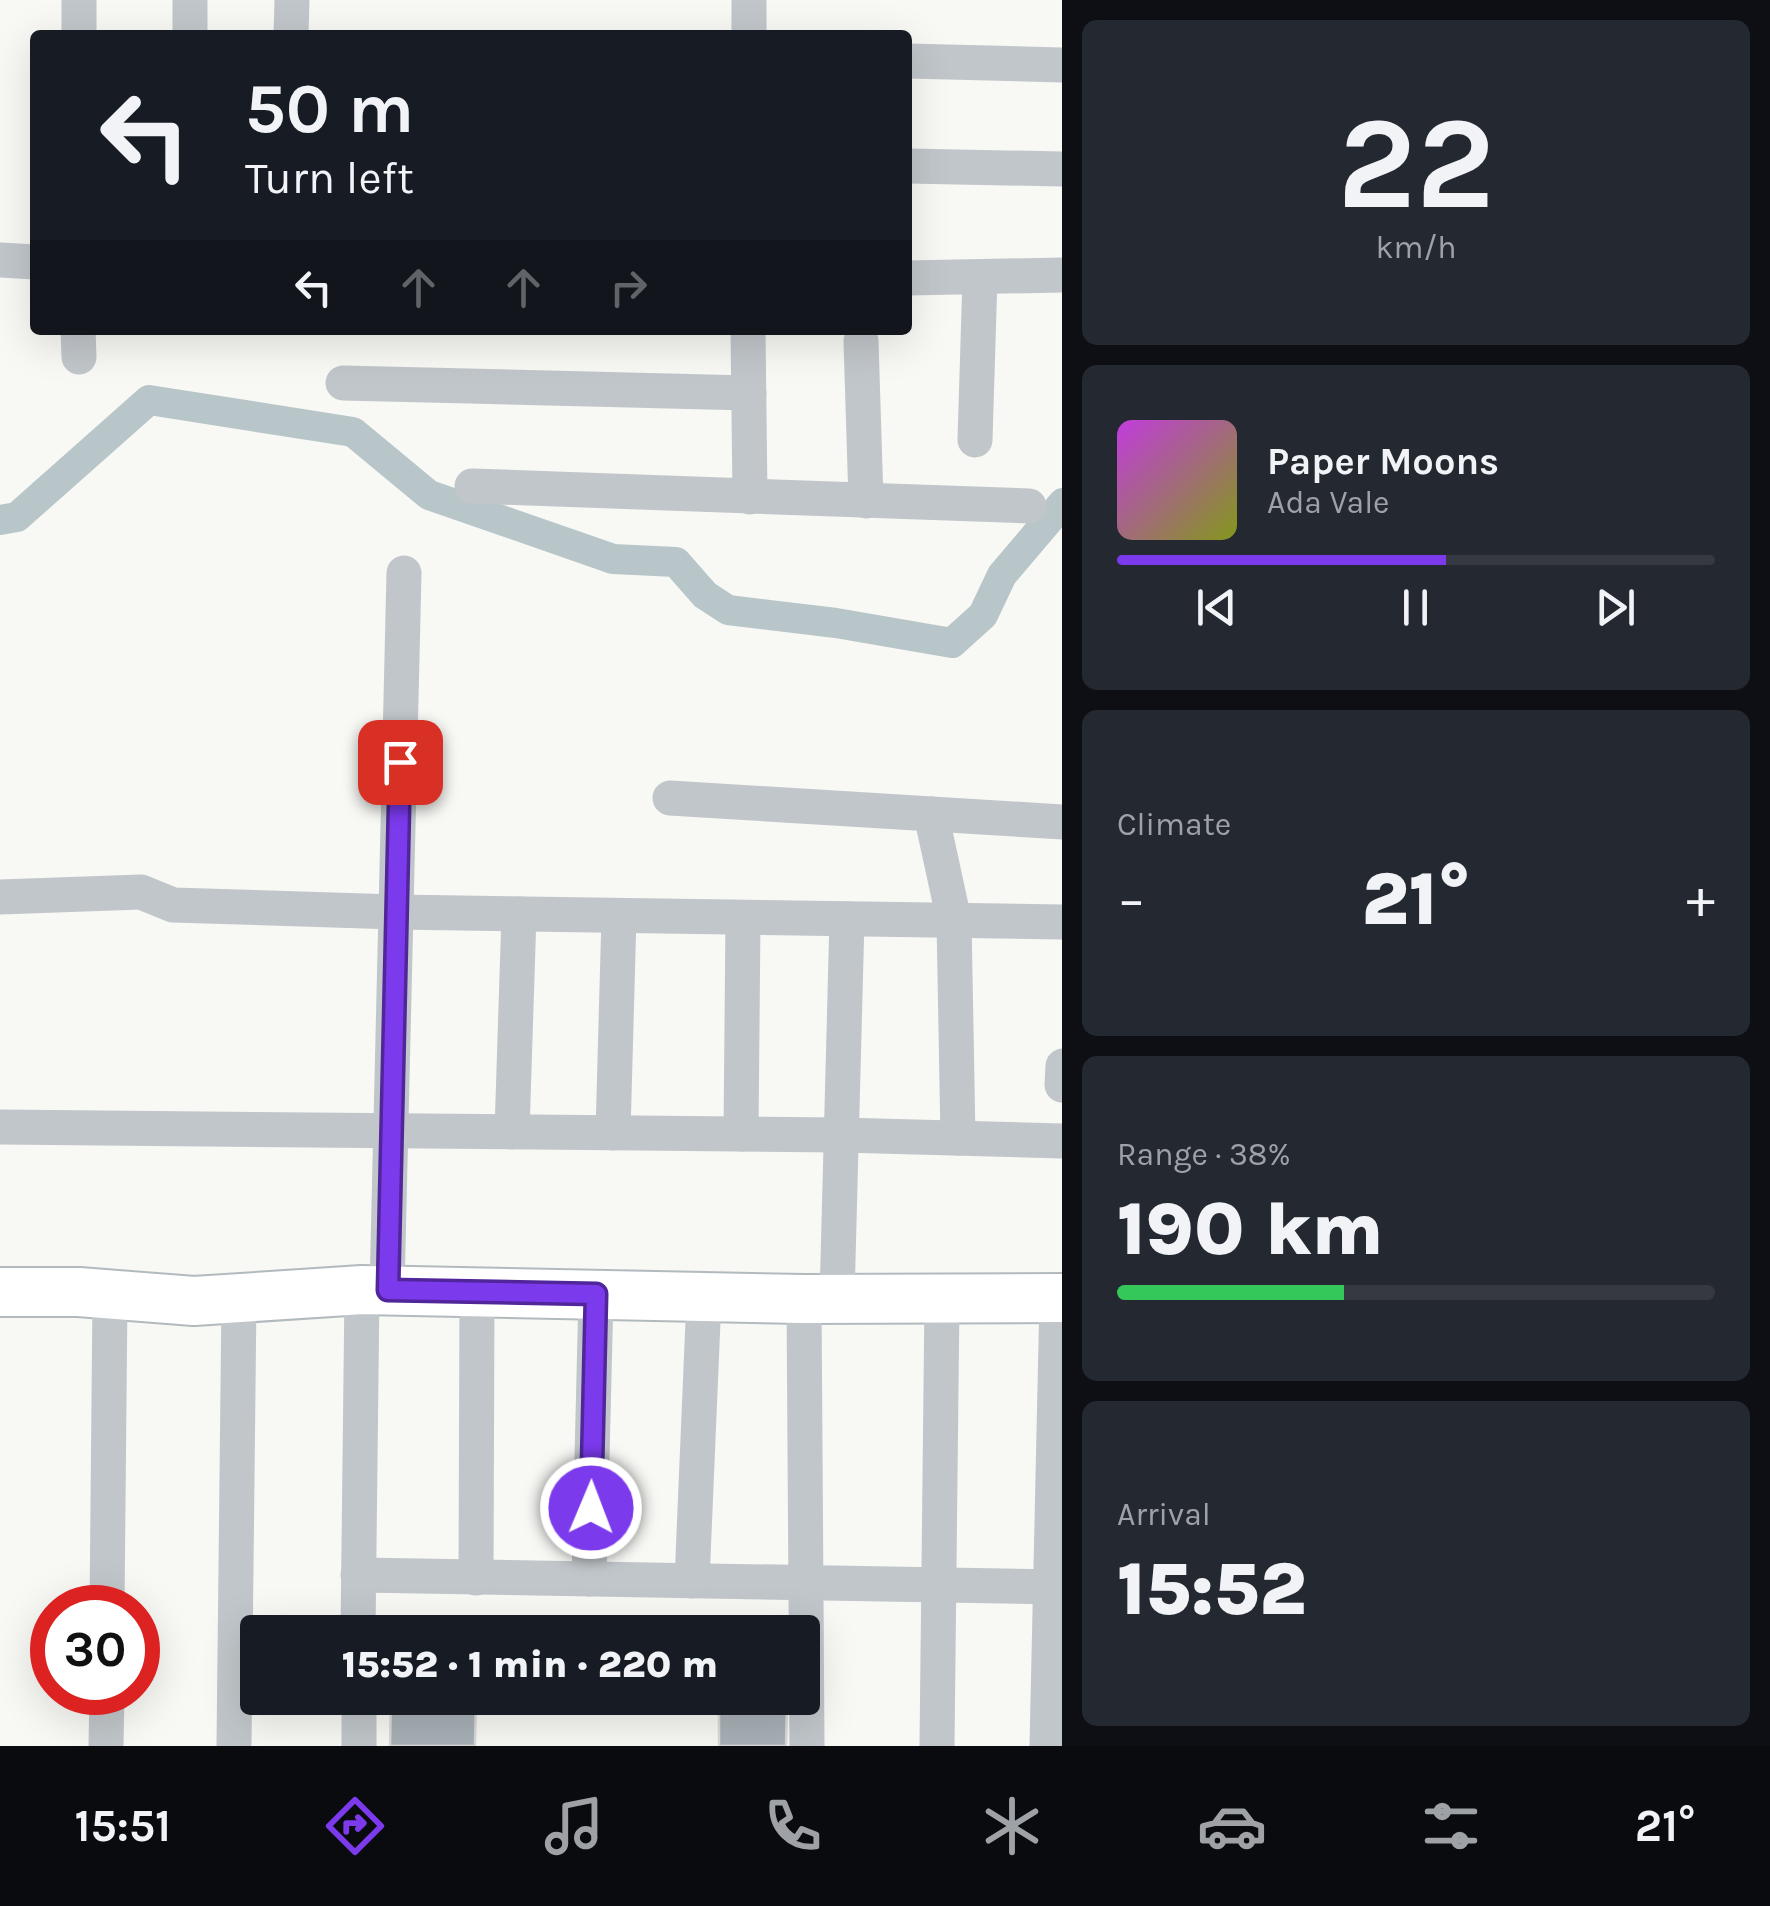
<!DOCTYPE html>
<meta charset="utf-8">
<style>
body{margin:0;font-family:Karla,sans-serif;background:#242831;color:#f1f3f6;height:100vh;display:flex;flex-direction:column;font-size:38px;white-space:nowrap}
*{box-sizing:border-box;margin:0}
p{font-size:32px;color:#9ea1a6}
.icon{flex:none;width:55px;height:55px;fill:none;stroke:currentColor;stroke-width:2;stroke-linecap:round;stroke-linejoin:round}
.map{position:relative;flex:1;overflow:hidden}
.drawer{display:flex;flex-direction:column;gap:20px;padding:20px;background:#0d0f14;width:708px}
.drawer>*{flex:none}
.hud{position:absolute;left:30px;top:30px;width:882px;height:305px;border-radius:10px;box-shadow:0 10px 40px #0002;background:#171b24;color:#f1f3f6;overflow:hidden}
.speed{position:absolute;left:30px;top:1585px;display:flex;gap:20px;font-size:50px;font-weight:700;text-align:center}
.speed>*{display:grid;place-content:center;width:130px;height:130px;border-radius:50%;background:#171b24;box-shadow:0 10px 40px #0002;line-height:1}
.speed .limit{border:15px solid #d22;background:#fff;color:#111}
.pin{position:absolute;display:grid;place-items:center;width:85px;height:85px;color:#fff;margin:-42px;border-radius:20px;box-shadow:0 5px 15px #0006}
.me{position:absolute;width:110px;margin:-55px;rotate:1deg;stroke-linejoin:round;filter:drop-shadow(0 0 8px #0008)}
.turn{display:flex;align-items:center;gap:35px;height:210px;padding:0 50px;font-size:45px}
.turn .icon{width:130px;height:130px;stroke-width:2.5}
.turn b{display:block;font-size:70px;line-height:85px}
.lanes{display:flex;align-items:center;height:95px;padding:0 50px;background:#0003;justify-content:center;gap:50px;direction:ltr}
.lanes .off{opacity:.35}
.big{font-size:75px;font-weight:800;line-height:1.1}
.drawer .card{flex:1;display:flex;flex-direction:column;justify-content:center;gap:15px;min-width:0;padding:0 35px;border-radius:15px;background:#242831}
.drawer .dial{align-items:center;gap:0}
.dial b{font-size:130px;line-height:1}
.song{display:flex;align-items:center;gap:30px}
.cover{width:120px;height:120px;border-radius:15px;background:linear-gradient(135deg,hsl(290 70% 55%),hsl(70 70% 35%))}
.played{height:10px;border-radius:5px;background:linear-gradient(90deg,#7c3aed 55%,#363941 55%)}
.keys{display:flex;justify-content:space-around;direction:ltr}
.heat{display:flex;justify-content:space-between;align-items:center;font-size:55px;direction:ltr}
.charge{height:15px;border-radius:8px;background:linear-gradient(90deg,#34c759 38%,#363941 0)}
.trip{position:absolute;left:240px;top:1615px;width:580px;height:100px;border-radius:10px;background:#171b24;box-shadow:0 10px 40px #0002;font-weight:800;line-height:100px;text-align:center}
.tab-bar{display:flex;height:160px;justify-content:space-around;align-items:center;background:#090b0e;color:#9ea1a6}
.tab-bar .icon{width:70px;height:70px}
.tab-bar .on{color:#7c3aed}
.tab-bar b{font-size:45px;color:#f1f3f6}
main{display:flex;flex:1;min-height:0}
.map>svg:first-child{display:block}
</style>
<main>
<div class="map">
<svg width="1063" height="1746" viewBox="0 0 1063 1746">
<rect width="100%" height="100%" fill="#f8f8f5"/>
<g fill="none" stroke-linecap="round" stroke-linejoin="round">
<!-- canal -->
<polyline stroke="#b8c6c9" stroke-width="30" points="0,520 17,517 149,400 353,432 429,495 613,559 676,562 705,595 728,610 836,623 952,643 983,615 1002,575 1063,503"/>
</g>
<!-- building -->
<g fill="#a8b1b7" stroke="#dadad8" stroke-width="2.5">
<polygon points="392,1625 575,1632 392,1632"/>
<polygon points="391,1698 787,1698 786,1746 719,1746 719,1714 476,1701 475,1746 390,1746"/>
</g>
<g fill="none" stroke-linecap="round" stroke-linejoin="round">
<!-- secondary casing -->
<g stroke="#b3babe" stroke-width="52">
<polyline id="secondary" points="0,1292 79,1292 194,1301 362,1290 804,1299 1063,1298"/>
</g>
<!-- street -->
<g stroke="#c1c6ca" stroke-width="35">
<polyline points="79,35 79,0"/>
<polyline points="190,35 190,0"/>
<polyline points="291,35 292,0"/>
<polyline points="749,35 749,0"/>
<polyline points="908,61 1063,65"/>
<polyline points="908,166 1063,169"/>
<polyline points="0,260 35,262"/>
<polyline points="908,278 1063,275"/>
<polyline points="78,330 79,357"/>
<polyline points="748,330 750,497"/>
<polyline points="861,341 866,501"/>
<polyline points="343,383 749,393"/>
<polyline points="975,440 980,277"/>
<polyline points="472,486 1029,506"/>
<polyline points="670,798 1063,822"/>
<polyline points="931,814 954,920 958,1138"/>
<polyline points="0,897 141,892 173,905 396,912 1063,922"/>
<polyline points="1062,1085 1063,1066"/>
<polyline points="0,1127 841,1135 1063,1141"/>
<polyline points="512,1132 519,914"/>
<polyline points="613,1133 619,916"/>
<polyline points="741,1134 743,918"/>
<polyline points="387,1290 404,573"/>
<polyline points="804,1299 807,1746"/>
<polyline points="837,1299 847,919"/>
<polyline points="358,1575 1063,1587"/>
<polyline points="476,1578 477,1292"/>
<polyline points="589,1579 596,1295"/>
<polyline points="692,1581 704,1297"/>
<polyline points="107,1608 110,1295"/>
<polyline points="358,1632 362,1290"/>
<polyline points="359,1698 359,1746"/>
<polyline points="106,1746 107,1692"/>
<polyline points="234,1746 239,1298"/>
<polyline points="937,1746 942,1299"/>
<polyline points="1047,1746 1057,1298"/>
</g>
<!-- secondary -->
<use href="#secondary" stroke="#fff" stroke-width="48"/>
</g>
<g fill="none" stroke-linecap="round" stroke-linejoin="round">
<!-- route casing -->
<g stroke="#51269a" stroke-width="25">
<polyline id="route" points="400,762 388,1290 596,1294 591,1508"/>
</g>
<!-- route -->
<use href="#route" stroke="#7c3aed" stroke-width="18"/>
</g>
</svg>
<div class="speed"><div class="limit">30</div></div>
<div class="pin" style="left:400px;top:762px;background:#d93025"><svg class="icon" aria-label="arrive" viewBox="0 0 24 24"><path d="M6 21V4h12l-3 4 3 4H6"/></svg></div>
<svg class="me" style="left:591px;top:1508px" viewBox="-20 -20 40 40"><circle r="17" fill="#7c3aed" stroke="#fff" stroke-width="3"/><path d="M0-11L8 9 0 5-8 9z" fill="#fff"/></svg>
<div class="trip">15:52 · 1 min · 220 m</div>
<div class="hud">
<div class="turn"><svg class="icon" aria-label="left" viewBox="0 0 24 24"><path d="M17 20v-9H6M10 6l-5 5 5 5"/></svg><div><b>50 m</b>Turn left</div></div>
<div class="lanes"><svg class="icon" aria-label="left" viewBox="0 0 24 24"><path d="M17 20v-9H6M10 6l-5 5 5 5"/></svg><svg class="icon off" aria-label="ahead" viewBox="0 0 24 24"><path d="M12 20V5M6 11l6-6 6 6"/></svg><svg class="icon off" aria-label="ahead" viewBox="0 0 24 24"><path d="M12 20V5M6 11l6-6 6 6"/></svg><svg class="icon off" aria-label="right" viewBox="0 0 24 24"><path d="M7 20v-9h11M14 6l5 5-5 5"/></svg></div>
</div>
</div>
<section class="drawer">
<div class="card dial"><b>22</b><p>km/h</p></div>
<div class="card">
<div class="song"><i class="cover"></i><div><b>Paper Moons</b><p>Ada Vale</p></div></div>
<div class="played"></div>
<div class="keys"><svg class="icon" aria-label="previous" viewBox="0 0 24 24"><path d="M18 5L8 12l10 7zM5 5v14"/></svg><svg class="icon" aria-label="pause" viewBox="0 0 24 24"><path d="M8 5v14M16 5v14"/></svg><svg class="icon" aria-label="next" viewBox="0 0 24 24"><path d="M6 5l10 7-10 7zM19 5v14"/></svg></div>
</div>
<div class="card"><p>Climate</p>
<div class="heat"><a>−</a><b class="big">21°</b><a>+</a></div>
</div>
<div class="card"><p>Range · 38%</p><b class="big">190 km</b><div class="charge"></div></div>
<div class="card"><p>Arrival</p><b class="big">15:52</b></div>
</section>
</main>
<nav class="tab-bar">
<b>15:51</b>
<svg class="icon on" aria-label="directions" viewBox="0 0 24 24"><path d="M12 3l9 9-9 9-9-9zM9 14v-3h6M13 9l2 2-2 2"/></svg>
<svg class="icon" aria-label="music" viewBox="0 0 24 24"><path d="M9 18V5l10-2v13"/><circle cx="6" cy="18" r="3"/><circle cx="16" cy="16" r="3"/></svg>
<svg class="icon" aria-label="phone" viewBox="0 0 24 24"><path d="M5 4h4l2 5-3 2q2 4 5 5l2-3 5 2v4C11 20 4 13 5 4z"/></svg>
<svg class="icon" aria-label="climate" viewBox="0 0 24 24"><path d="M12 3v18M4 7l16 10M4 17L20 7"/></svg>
<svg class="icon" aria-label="car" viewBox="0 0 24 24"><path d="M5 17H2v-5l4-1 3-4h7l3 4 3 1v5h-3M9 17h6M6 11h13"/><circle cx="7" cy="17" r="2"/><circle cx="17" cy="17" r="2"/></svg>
<svg class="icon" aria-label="filters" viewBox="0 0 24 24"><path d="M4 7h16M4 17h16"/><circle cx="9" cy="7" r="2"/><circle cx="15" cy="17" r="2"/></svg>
<b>21°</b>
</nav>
